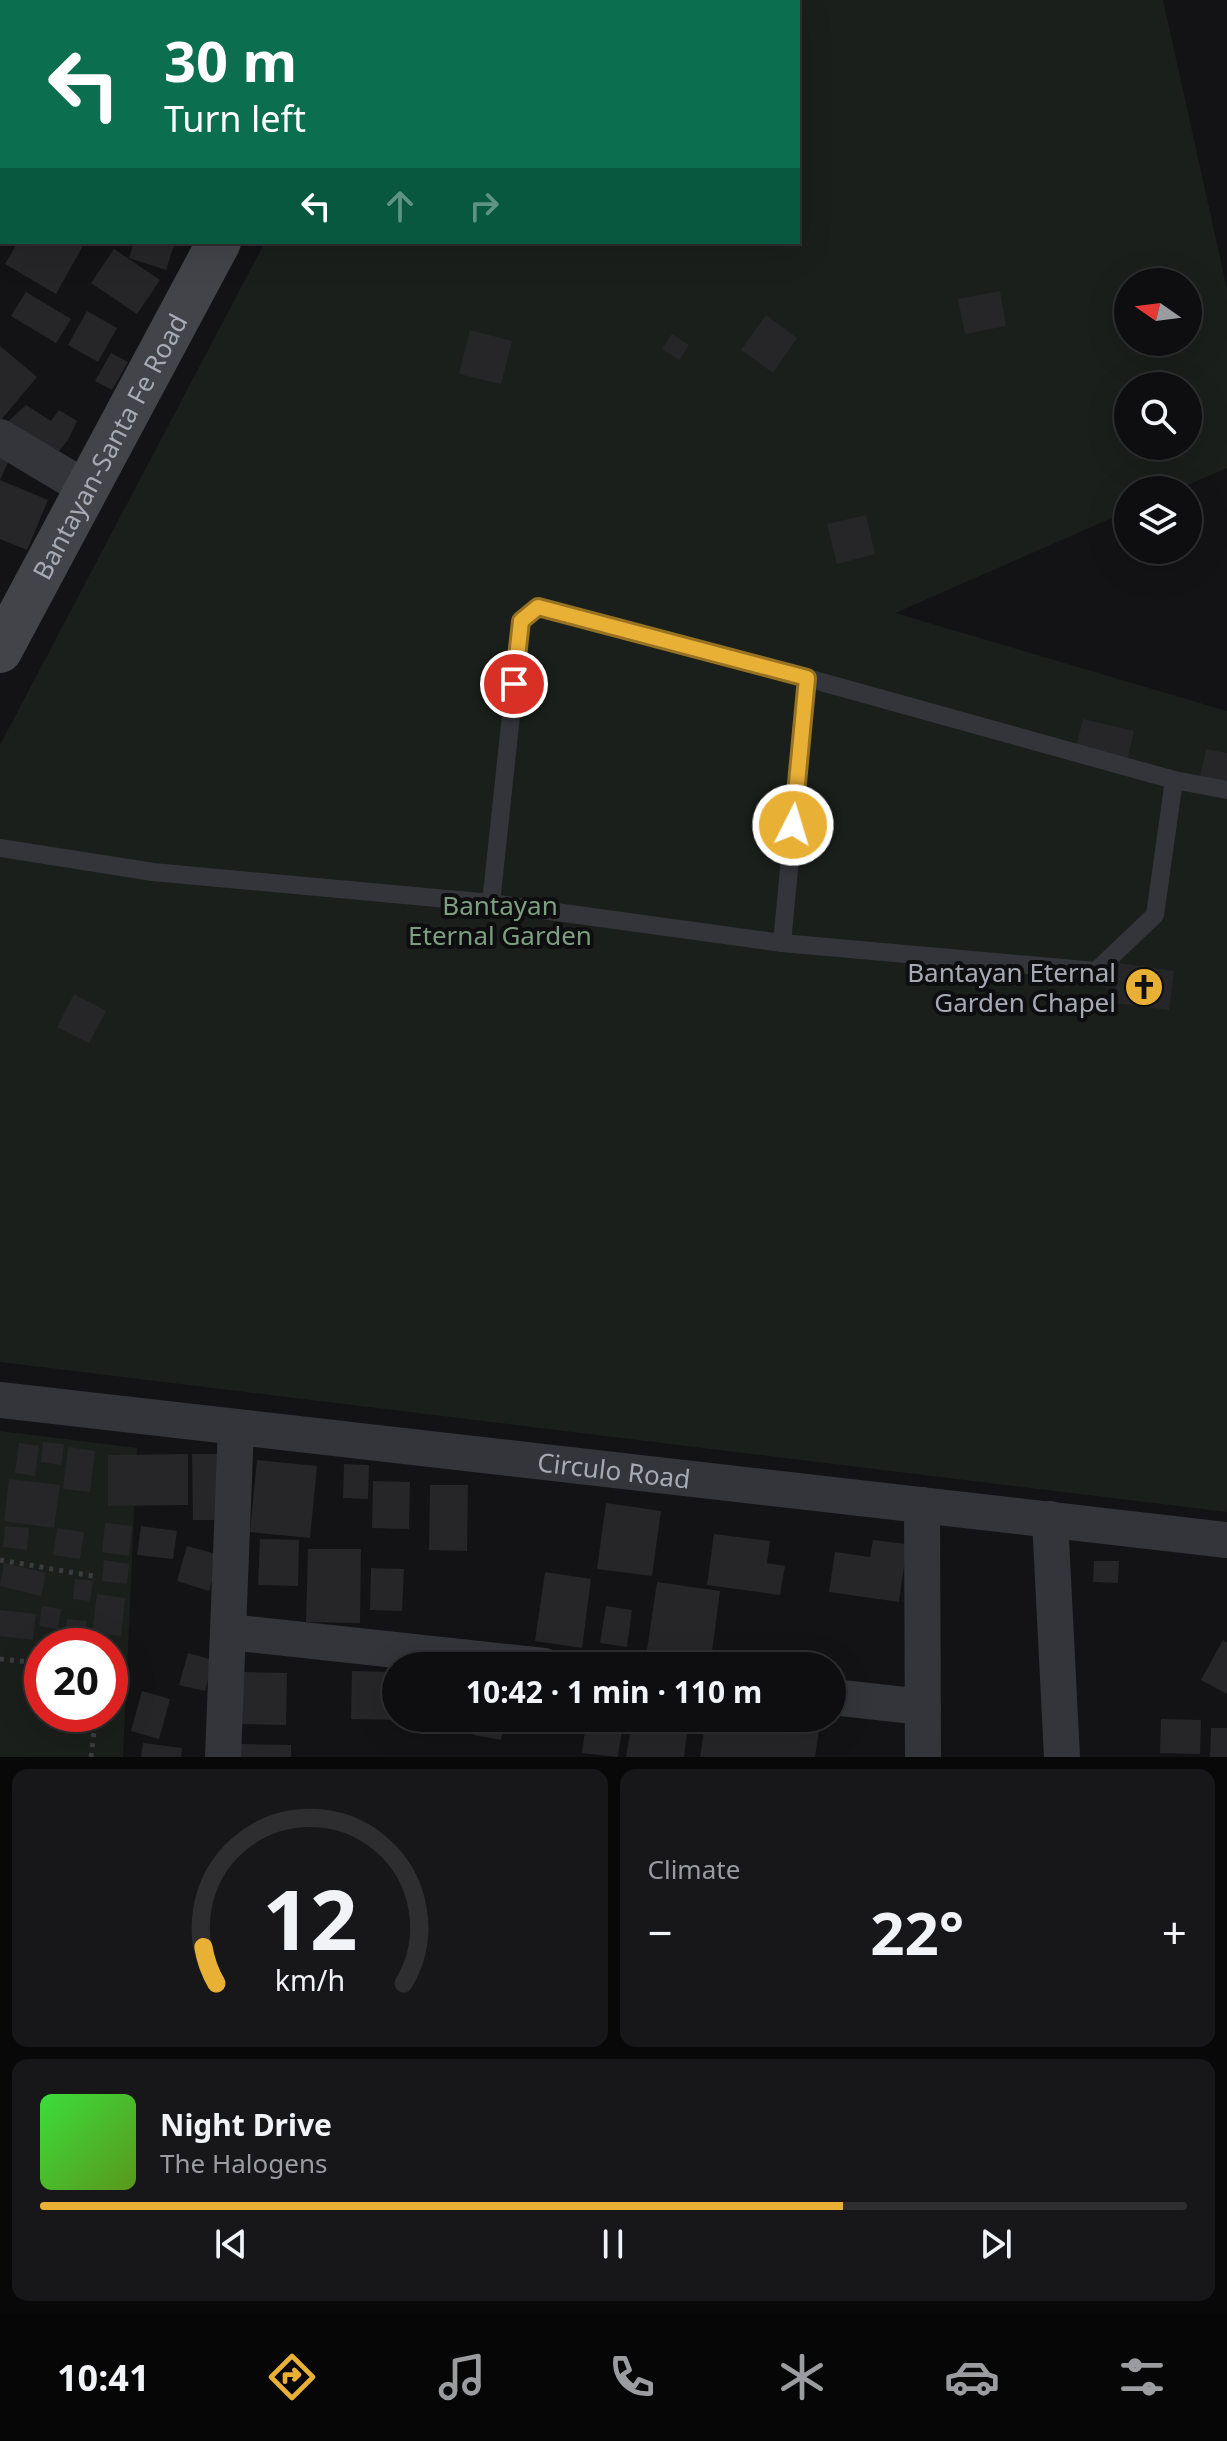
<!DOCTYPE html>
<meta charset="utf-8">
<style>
body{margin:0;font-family:"Noto Sans",sans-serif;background:#171719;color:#f1f3f6;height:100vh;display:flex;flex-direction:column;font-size:30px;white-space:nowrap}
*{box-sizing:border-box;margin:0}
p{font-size:26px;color:#9b9c9f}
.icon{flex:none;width:44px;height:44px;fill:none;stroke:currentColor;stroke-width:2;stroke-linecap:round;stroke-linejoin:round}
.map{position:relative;height:1757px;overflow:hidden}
.side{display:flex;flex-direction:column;gap:12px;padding:12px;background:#080809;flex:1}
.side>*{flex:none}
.guide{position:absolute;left:0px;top:0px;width:800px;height:244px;box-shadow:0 8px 32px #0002,0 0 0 2px #2e2e30;background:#0b6e4f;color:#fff;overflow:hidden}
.needle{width:52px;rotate:284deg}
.fabs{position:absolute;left:1114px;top:268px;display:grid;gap:16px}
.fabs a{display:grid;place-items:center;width:88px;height:88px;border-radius:50%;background:#0e0e10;box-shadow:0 8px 32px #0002,0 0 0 2px #2e2e30;font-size:40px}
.speed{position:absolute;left:24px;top:1628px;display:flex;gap:16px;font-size:40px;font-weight:700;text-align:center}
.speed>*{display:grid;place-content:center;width:104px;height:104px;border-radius:50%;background:#0e0e10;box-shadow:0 8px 32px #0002,0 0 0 2px #2e2e30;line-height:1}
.speed .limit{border:12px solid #d22;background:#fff;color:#111}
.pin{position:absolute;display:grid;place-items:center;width:68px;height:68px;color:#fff;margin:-34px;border:4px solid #fff;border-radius:50%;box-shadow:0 2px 8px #0007}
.me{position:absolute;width:88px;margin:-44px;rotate:5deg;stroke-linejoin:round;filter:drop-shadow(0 0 6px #0008)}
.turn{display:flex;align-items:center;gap:28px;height:168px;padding:0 32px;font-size:36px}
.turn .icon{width:104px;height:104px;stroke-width:2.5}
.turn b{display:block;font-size:56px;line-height:68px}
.lanes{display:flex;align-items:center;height:76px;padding:0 32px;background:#0003;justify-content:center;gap:40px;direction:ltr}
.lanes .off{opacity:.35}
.big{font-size:60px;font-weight:700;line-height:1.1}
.side .widget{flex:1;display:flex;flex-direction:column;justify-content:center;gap:12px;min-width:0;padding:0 28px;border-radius:16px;background:#171719}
.side .dial{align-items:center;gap:0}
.dial svg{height:208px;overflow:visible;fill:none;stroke:#2e2e30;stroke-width:7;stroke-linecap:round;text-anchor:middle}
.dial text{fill:#f1f3f6;stroke:none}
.song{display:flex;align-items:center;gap:24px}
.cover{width:96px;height:96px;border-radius:12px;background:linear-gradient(135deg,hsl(120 70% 55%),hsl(90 70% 35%))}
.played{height:8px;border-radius:4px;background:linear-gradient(90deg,#e9b036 70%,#2e2e30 70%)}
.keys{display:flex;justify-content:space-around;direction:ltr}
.heat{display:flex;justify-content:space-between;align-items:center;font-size:44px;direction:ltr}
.side .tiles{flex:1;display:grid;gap:12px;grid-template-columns:1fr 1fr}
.widget:last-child{grid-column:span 2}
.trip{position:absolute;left:382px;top:1652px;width:464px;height:80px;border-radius:40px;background:#0e0e10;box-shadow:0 8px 32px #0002,0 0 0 2px #2e2e30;font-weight:700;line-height:80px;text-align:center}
.dock{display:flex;height:128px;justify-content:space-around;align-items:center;background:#060606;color:#9b9c9f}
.dock .icon{width:56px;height:56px}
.dock .selected{color:#e9b036}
.dock b{font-size:36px;color:#f1f3f6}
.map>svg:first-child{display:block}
</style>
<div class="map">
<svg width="1227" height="1757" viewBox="0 0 1227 1757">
<rect width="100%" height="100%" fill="#131315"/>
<!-- green -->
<g fill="#1a1f1b" fill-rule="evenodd">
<path d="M 392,0 L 1163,0 L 1227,289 L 1227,468 L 1176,490 L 1128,490 L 1128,511 L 895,613 L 1227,711 L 1227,1512 L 0,1362 L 0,745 L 265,242 L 798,242 L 798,2 ZM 1128,282 L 1188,282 L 1188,342 L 1128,342 ZM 1128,386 L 1188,386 L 1188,446 L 1128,446 Z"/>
<path d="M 0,1431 L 137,1448 L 123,1757 L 0,1757 ZM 42,1646 L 110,1646 L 110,1714 L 42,1714 Z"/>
</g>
<!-- building -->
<g fill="#262629">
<polygon points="18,242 85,242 56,294 5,264"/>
<polygon points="134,242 175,242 166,270 129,258"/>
<polygon points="114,249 160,280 137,314 91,283"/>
<polygon points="1000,291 1006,326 965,334 958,299"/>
<polygon points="26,292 71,319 56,343 11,316"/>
<polygon points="87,311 117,328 98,362 68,345"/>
<polygon points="766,315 797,338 773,373 741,350"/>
<polygon points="470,330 512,341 501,384 459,374"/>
<polygon points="672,334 689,345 679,360 662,349"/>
<polygon points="0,346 37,377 0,421"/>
<polygon points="111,353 128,362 112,390 95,381"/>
<polygon points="26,405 51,421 59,410 77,421 68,440 53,458 0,429"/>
<polygon points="0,449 12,454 0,480 48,500 27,550 0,539"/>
<polygon points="866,515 875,554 837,564 827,524"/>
<polygon points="1083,719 1134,731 1127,760 1076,747"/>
<polygon points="1206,749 1227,753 1227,782 1200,777"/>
<polygon points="1119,963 1174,971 1169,1010 1113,1003"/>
<polygon points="74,994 106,1011 89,1043 57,1027"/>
<polygon points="43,1442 64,1444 61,1465 41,1462"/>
<polygon points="19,1443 39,1446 35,1476 15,1473"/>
<polygon points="68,1447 95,1451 90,1492 63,1489"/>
<polygon points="188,1454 188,1505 108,1506 108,1455"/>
<polygon points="192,1454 224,1454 225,1520 193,1520"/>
<polygon points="257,1460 317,1466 310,1538 250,1532"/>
<polygon points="344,1464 369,1465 368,1499 343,1498"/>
<polygon points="9,1479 60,1485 54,1528 4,1521"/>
<polygon points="373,1481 410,1482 409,1529 372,1528"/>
<polygon points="430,1485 468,1485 467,1551 429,1550"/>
<polygon points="606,1503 661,1511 652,1576 597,1569"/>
<polygon points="105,1523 132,1526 129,1556 102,1552"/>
<polygon points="5,1526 29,1528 27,1550 3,1547"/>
<polygon points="141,1526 177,1531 173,1559 137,1555"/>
<polygon points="57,1528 84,1532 80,1559 53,1555"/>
<polygon points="714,1534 770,1541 767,1563 785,1566 780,1595 707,1585"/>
<polygon points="260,1539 299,1540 298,1586 258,1585"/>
<polygon points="873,1540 907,1544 899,1602 829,1592 835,1552 870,1557"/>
<polygon points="187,1546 220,1555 209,1591 177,1581"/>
<polygon points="308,1549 361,1549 360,1623 306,1622"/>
<polygon points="104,1560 129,1564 127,1584 102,1581"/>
<polygon points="1094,1561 1119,1561 1118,1583 1093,1582"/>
<polygon points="4,1563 46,1573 41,1596 0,1586"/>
<polygon points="371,1568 404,1569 402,1611 370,1610"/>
<polygon points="545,1572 591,1579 582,1648 535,1641"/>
<polygon points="75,1579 93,1581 90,1601 73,1599"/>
<polygon points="657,1582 720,1591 711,1659 647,1650"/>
<polygon points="97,1594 125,1598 121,1636 92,1633"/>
<polygon points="42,1606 61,1609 58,1629 39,1626"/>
<polygon points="606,1606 632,1610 627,1647 600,1643"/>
<polygon points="0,1610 36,1614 33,1640 0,1636"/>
<polygon points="67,1619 87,1621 84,1645 64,1642"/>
<polygon points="1223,1640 1227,1643 1227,1694 1201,1680"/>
<polygon points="188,1653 213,1660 205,1691 179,1685"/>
<polygon points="352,1671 396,1672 396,1720 351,1719"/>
<polygon points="243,1672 287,1673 286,1725 242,1724"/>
<polygon points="142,1691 170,1699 159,1739 131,1731"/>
<polygon points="477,1718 505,1718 501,1740 474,1735"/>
<polygon points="648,1718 689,1718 684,1757 626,1757 631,1726 647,1729"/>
<polygon points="706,1718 776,1718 820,1724 815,1757 700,1757"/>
<polygon points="1161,1719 1201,1720 1200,1754 1160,1753"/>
<polygon points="586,1723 622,1729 618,1757 582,1753"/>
<polygon points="1211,1728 1227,1728 1227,1757 1210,1757"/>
<polygon points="143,1743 182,1748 181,1757 141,1757"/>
<polygon points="239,1744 291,1745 291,1757 239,1757"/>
</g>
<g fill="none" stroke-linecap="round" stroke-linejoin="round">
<!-- path -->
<g stroke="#3a3c40" stroke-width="5" stroke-dasharray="4 6" stroke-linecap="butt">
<polyline points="0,1560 93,1576"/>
<polyline points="0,1659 42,1663"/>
<polyline points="91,1757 96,1714"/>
</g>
<!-- lane -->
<g stroke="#34353a" stroke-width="18">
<polyline points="807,678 1174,780 1227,790"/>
<polyline points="0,848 153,872 491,903 782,943 1096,971 1155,915 1174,780"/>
<polyline points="491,903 521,621 538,607 807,678 782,943"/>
</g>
<!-- street -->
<g stroke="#34353a" stroke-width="36">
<polyline points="0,63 2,63"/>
<polyline points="0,437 87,489"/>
<path id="s1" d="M 0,1400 L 1227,1540"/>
<polyline points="922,1505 923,1757"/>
<polyline points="1050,1519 1062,1757"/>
<polyline points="230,1632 544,1666"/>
<polyline points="832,1697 923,1707"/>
<polyline points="223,1757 236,1427"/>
</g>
<!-- secondary -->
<g stroke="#424449" stroke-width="44">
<polyline points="348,2 349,0"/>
<path id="s2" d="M 0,651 L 219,242"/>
</g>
</g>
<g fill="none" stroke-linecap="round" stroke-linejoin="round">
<!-- route casing -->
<g stroke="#977223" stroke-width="20">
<polyline id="route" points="514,684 521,621 538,607 807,678 793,825"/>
</g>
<!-- route -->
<use href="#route" stroke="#e9b036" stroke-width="14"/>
</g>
<!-- icons -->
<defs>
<g id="church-disc" transform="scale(2)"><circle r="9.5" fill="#e9b036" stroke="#0e0e10"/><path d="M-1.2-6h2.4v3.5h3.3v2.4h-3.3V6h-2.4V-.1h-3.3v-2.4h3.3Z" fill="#111"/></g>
</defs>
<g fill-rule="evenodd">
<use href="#church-disc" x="1144" y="987"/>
</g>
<g text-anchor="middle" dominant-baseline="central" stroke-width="8" stroke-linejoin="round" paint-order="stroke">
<!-- street labels -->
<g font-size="26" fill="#a5aab5" stroke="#0e0e10">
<text stroke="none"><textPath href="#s2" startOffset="232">Bantayan-Santa Fe Road</textPath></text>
<text stroke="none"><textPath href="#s1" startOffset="618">Circulo Road</textPath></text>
</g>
<!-- park labels -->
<g font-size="26" fill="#7d9f80" stroke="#0e0e10">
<text x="500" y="905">Bantayan<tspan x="500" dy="30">Eternal Garden</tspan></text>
</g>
<!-- poi labels -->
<g font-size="26" fill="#a5aab5" stroke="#0e0e10" text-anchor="end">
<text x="1116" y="972">Bantayan Eternal<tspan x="1116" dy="30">Garden Chapel</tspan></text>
</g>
</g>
</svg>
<div class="fabs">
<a><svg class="needle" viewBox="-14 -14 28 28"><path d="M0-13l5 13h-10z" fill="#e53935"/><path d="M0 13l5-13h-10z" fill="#9b9c9f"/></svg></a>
<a><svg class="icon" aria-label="search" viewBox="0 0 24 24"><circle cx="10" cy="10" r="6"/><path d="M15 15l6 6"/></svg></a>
<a><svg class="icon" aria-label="layers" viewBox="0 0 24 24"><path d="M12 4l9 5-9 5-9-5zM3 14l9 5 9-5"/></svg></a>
</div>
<div class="speed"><div class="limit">20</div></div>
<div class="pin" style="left:514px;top:684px;background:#d93025"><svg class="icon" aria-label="arrive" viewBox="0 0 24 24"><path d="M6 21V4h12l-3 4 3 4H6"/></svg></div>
<svg class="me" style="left:793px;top:825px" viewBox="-20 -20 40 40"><circle r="17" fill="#e9b036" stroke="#fff" stroke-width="3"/><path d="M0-11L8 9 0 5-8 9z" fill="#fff"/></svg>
<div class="trip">10:42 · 1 min · 110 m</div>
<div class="guide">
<div class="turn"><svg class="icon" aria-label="left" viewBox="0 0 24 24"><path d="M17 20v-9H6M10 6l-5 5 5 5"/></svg><div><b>30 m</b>Turn left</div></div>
<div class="lanes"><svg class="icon" aria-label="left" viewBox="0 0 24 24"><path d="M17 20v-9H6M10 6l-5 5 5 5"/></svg><svg class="icon off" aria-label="ahead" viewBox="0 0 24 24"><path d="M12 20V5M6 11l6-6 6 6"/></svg><svg class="icon off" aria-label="right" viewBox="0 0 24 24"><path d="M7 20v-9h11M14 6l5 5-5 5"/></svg></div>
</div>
</div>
<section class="side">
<div class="tiles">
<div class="widget dial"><svg viewBox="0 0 100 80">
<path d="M14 69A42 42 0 1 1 86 69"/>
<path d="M14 69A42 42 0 0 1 9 55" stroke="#e9b036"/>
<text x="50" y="56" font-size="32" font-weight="700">12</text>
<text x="50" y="72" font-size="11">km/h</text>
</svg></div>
<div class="widget"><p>Climate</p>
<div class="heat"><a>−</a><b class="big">22°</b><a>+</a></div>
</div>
<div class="widget">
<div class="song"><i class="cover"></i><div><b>Night Drive</b><p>The Halogens</p></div></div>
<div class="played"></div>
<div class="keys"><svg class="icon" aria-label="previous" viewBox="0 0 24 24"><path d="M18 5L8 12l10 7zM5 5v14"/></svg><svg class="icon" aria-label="pause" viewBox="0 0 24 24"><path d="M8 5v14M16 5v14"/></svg><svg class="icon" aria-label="next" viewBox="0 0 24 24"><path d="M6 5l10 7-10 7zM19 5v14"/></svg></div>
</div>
</div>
</section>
<nav class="dock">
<b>10:41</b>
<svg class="icon selected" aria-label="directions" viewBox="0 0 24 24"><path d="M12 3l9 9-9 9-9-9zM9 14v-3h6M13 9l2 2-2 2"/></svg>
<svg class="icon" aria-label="music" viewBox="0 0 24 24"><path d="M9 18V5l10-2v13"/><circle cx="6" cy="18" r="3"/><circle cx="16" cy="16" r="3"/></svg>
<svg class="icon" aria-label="phone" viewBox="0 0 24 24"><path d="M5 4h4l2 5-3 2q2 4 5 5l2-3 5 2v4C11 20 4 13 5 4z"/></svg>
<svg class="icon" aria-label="climate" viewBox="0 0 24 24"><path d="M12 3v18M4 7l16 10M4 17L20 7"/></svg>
<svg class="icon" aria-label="car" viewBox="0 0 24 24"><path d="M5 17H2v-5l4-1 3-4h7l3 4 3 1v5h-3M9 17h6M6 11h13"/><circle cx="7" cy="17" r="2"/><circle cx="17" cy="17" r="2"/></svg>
<svg class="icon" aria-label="filters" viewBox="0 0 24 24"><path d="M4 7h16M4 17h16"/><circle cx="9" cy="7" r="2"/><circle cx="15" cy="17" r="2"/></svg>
</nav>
